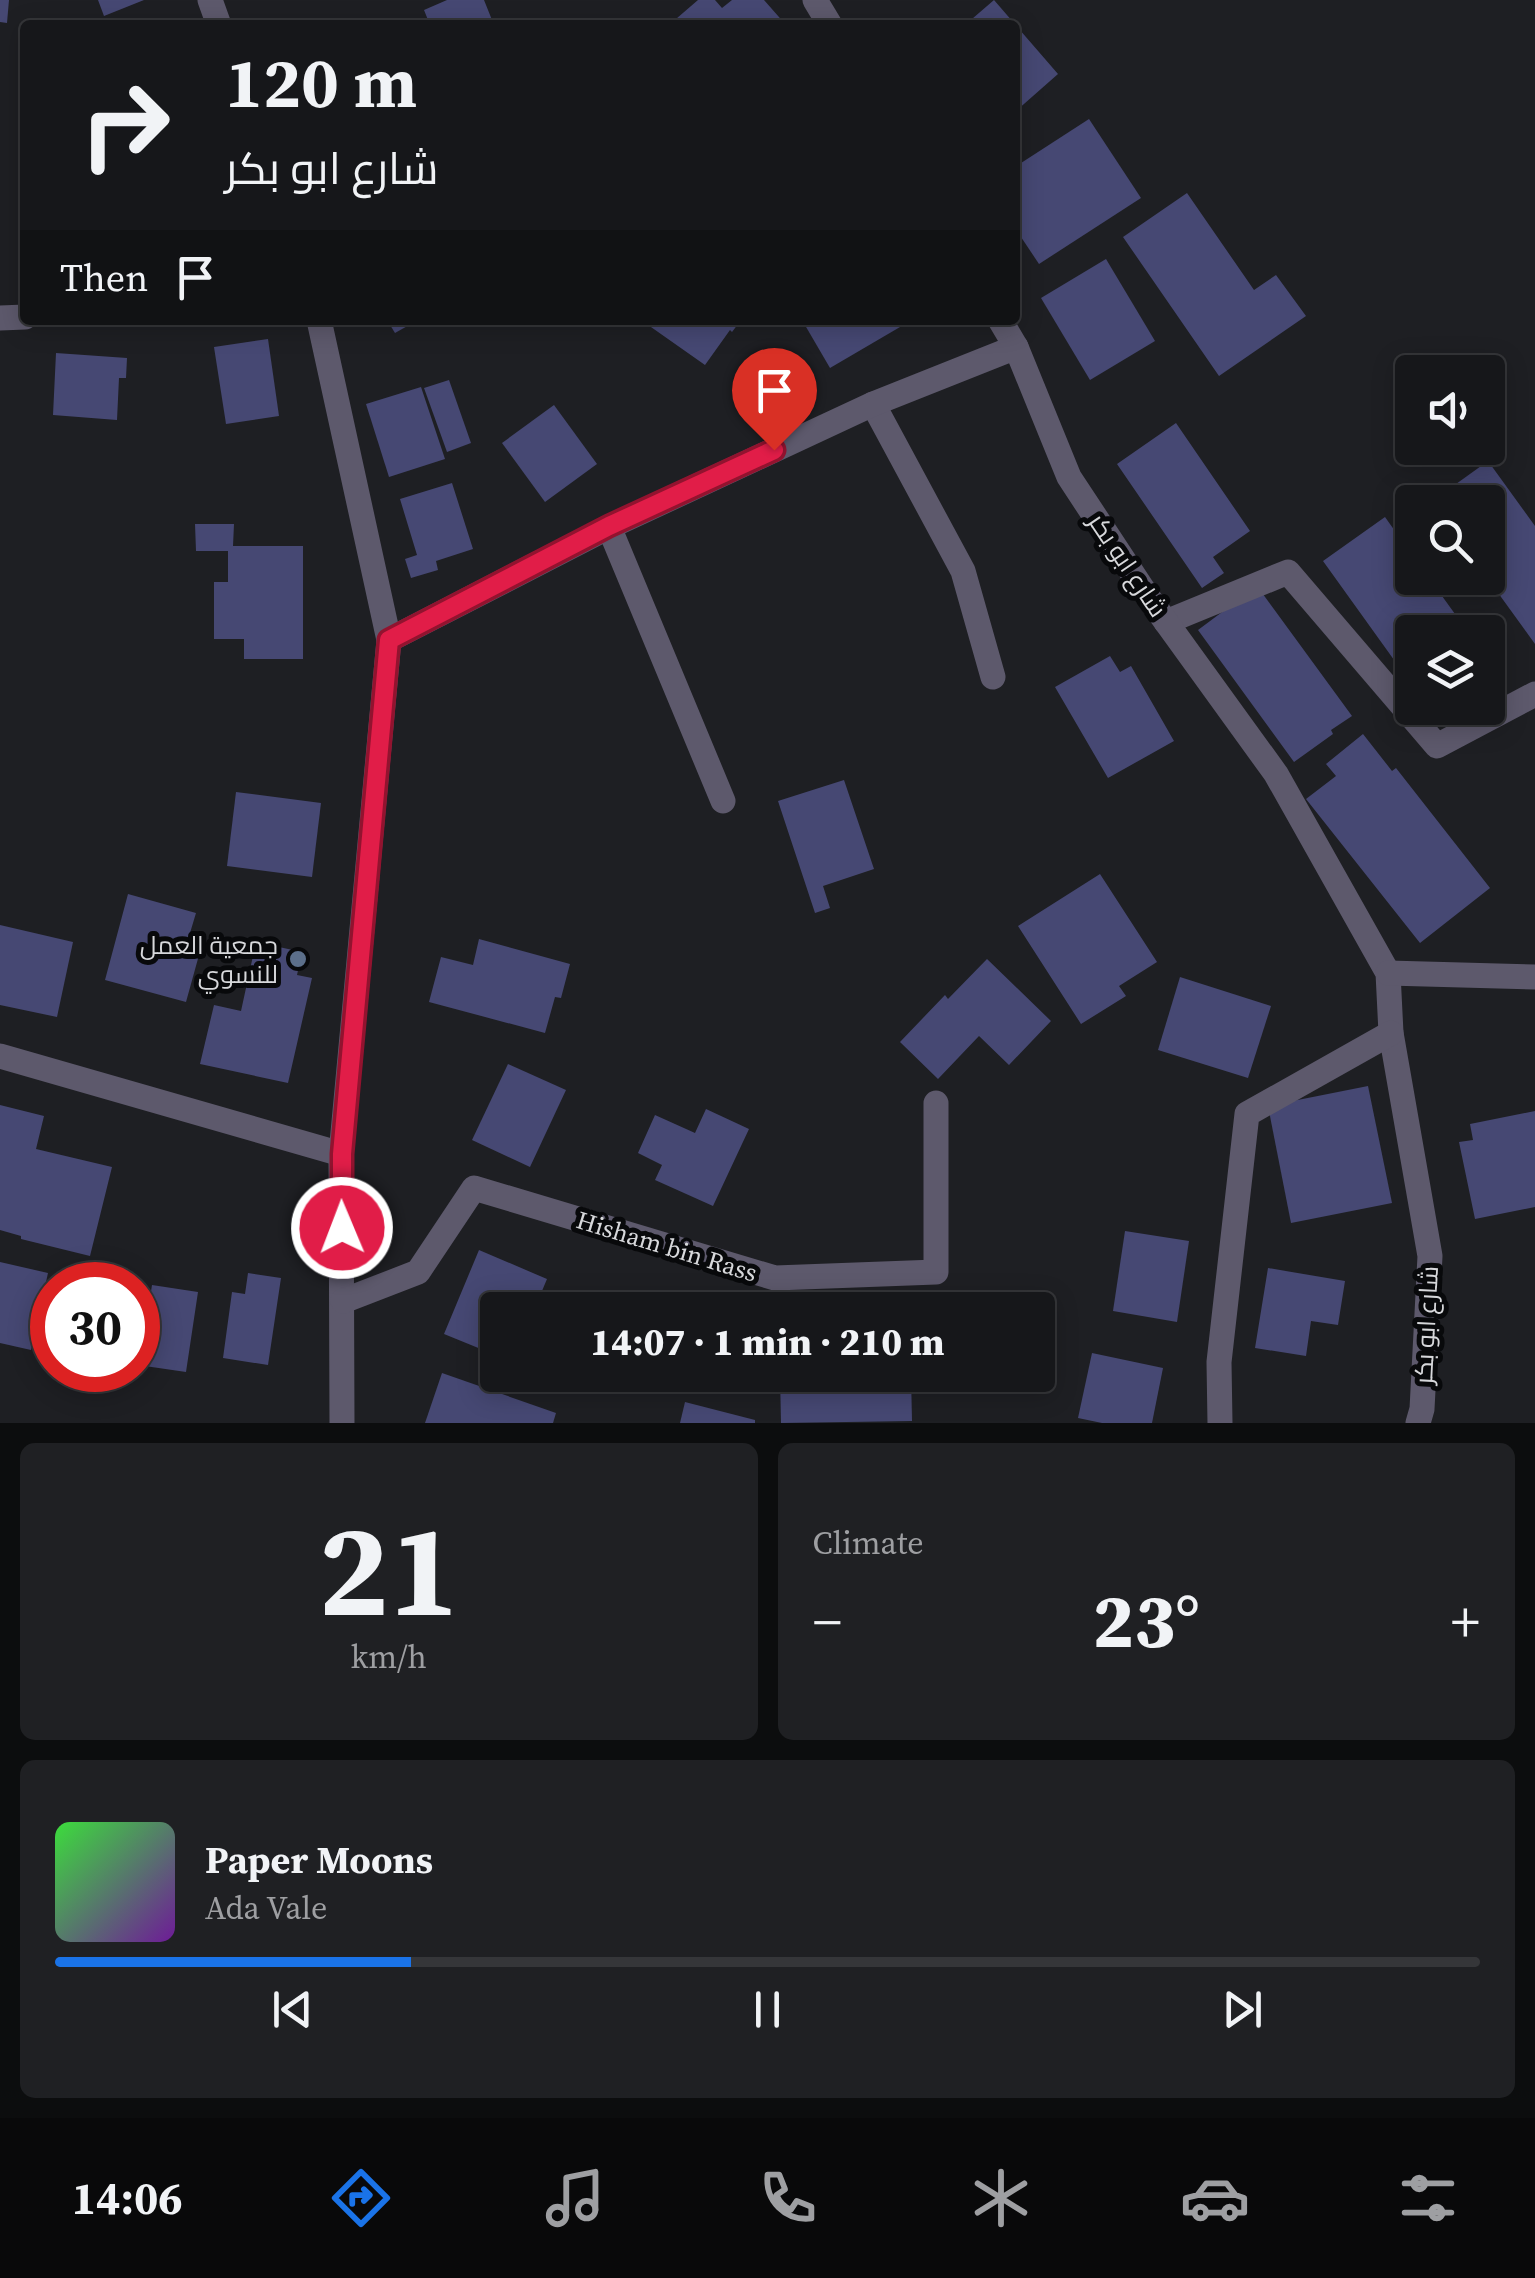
<!DOCTYPE html>
<meta charset="utf-8">
<style>
body{margin:0;font-family:"Source Serif 4",Cairo,serif;background:#1f2023;color:#f1f3f6;height:100vh;display:flex;flex-direction:column;font-size:38px;white-space:nowrap}
*{box-sizing:border-box;margin:0}
p{font-size:32px;color:#9e9fa2}
.icon{flex:none;width:55px;height:55px;fill:none;stroke:currentColor;stroke-width:2;stroke-linecap:round;stroke-linejoin:round}
.map{position:relative;height:1423px;overflow:hidden}
.sheet{display:flex;flex-direction:column;gap:20px;padding:20px;background:#0c0d0e;flex:1}
.sheet>*{flex:none}
.top-card{position:absolute;left:20px;top:20px;width:1000px;height:305px;border-radius:10px;box-shadow:0 5px 25px #0003,0 0 0 2px #353639;background:#16171a;color:#f1f3f6;overflow:hidden}
.fabs{position:absolute;left:1395px;top:355px;display:grid;gap:20px}
.fabs a{display:grid;place-items:center;width:110px;height:110px;border-radius:10px;background:#16171a;box-shadow:0 5px 25px #0003,0 0 0 2px #353639;font-size:50px}
.speed{position:absolute;left:30px;top:1262px;display:flex;gap:20px;font-size:50px;font-weight:700;text-align:center}
.speed>*{display:grid;place-content:center;width:130px;height:130px;border-radius:50%;background:#16171a;box-shadow:0 5px 25px #0003,0 0 0 2px #353639;line-height:1}
.speed .limit{border:15px solid #d22;background:#fff;color:#111}
.pin{position:absolute;display:grid;place-items:center;width:85px;height:85px;color:#fff;margin:-102px -42px;border-radius:50% 50% 50% 0;rotate:-45deg;box-shadow:0 0 10px #0007}
.pin .icon{rotate:45deg}
.me{position:absolute;width:110px;margin:-55px;rotate:359deg;stroke-linejoin:round;filter:drop-shadow(0 0 8px #0008)}
.turn{display:flex;align-items:center;gap:35px;height:210px;padding:0 40px;font-size:45px}
.turn .icon{width:130px;height:130px;stroke-width:2.5}
.turn b{display:block;font-size:70px;line-height:85px}
.then{display:flex;align-items:center;height:95px;padding:0 40px;background:#0003;gap:20px;font-size:38px}
.big{font-size:75px;font-weight:800;line-height:1.1}
.sheet .card{flex:1;display:flex;flex-direction:column;justify-content:center;gap:15px;min-width:0;padding:0 35px;border-radius:15px;background:#1f2023}
.sheet .dial{align-items:center;gap:0}
.dial b{font-size:130px;line-height:1}
.song{display:flex;align-items:center;gap:30px}
.cover{width:120px;height:120px;border-radius:15px;background:linear-gradient(135deg,hsl(120 70% 55%),hsl(280 70% 35%))}
.played{height:10px;border-radius:5px;background:linear-gradient(90deg,#1a73e8 25%,#353639 25%)}
.keys{display:flex;justify-content:space-around;direction:ltr}
.heat{display:flex;justify-content:space-between;align-items:center;font-size:55px;direction:ltr}
.sheet .tiles{flex:1;display:grid;gap:20px;grid-template-columns:1fr 1fr}
.card:last-child{grid-column:span 2}
.trip{position:absolute;left:480px;top:1292px;width:575px;height:100px;border-radius:10px;background:#16171a;box-shadow:0 5px 25px #0003,0 0 0 2px #353639;font-weight:800;line-height:100px;text-align:center}
.tab-bar{display:flex;height:160px;justify-content:space-around;align-items:center;background:#09090a;color:#9e9fa2}
.tab-bar .icon{width:70px;height:70px}
.tab-bar .current{color:#1a73e8}
.tab-bar b{font-size:45px;color:#f1f3f6}
.map>svg:first-child{display:block}
</style>
<div class="map">
<svg width="1535" height="1423" viewBox="0 0 1535 1423">
<rect width="100%" height="100%" fill="#1e1f23"/>
<!-- building -->
<g fill="#464873">
<polygon points="0,0 9,0 7,23 0,22"/>
<polygon points="98,0 144,0 104,16"/>
<polygon points="447,0 484,0 494,25 430,25 424,10"/>
<polygon points="698,0 715,0 722,8 732,0 764,0 786,25 669,25"/>
<polygon points="994,0 1058,74 1015,112 1015,25 965,25"/>
<polygon points="1089,119 1141,198 1039,264 1015,228 1015,167"/>
<polygon points="1187,193 1254,290 1276,275 1306,316 1219,376 1123,237"/>
<polygon points="1106,259 1155,341 1090,380 1041,298"/>
<polygon points="387,320 418,320 395,333"/>
<polygon points="641,320 741,320 732,332 730,330 705,365"/>
<polygon points="802,320 912,320 830,368"/>
<polygon points="268,339 279,416 226,424 214,347"/>
<polygon points="56,353 127,358 126,378 119,378 117,420 53,415"/>
<polygon points="449,380 471,443 447,452 424,388"/>
<polygon points="421,387 445,459 389,477 366,404"/>
<polygon points="554,405 597,464 545,502 502,443"/>
<polygon points="1176,423 1250,531 1213,557 1224,573 1202,588 1117,464"/>
<polygon points="1488,461 1535,526 1535,644 1488,579 1488,502 1431,502"/>
<polygon points="452,483 473,549 436,561 438,570 411,578 405,559 417,555 400,499"/>
<polygon points="1385,517 1412,555 1412,578 1429,578 1468,632 1412,632 1412,685 1323,561"/>
<polygon points="195,524 234,524 233,546 303,546 303,659 244,659 244,639 214,639 214,582 228,582 228,551 196,551"/>
<polygon points="1257,586 1352,716 1331,730 1333,734 1294,762 1198,630"/>
<polygon points="1110,656 1120,672 1131,666 1174,741 1108,778 1055,687"/>
<polygon points="1488,659 1502,679 1488,690"/>
<polygon points="1428,708 1463,708 1440,724"/>
<polygon points="1363,734 1392,771 1396,768 1490,888 1420,943 1306,799 1336,776 1326,764"/>
<polygon points="844,780 874,869 823,886 830,908 815,913 778,801"/>
<polygon points="236,792 321,803 312,877 227,866"/>
<polygon points="1100,874 1157,962 1119,986 1126,996 1081,1024 1018,926"/>
<polygon points="128,894 196,913 190,933 204,937 186,1002 105,980"/>
<polygon points="0,925 73,942 57,1017 0,1005"/>
<polygon points="479,939 570,964 561,998 555,997 545,1033 429,1002 441,957 473,965"/>
<polygon points="256,942 302,952 297,975 312,978 288,1083 200,1064 214,1005 241,1011"/>
<polygon points="987,959 1051,1021 1009,1065 979,1036 938,1079 900,1042 945,995 948,999"/>
<polygon points="1180,977 1271,1006 1248,1078 1158,1050"/>
<polygon points="508,1064 566,1090 530,1167 472,1140"/>
<polygon points="1368,1086 1392,1203 1291,1223 1268,1106"/>
<polygon points="0,1105 44,1116 36,1149 112,1167 90,1256 21,1239 21,1236 0,1230"/>
<polygon points="706,1109 749,1129 713,1206 655,1180 662,1165 638,1153 655,1115 695,1133"/>
<polygon points="1535,1111 1535,1207 1475,1219 1459,1142 1473,1140 1470,1124"/>
<polygon points="1125,1231 1189,1241 1177,1322 1113,1311"/>
<polygon points="479,1250 547,1279 534,1310 498,1310 498,1356 444,1334"/>
<polygon points="0,1262 48,1273 31,1350 0,1343"/>
<polygon points="1268,1268 1345,1281 1338,1325 1311,1321 1306,1356 1255,1348"/>
<polygon points="248,1273 281,1278 268,1365 223,1358 232,1292 245,1294"/>
<polygon points="152,1285 198,1292 186,1372 138,1365 138,1302 149,1304"/>
<polygon points="910,1291 910,1310 779,1310 778,1293"/>
<polygon points="1092,1353 1163,1368 1152,1423 1102,1423 1078,1418"/>
<polygon points="442,1373 556,1413 553,1423 425,1423"/>
<polygon points="780,1375 911,1375 912,1421 781,1423"/>
<polygon points="685,1402 755,1420 755,1423 680,1423"/>
</g>
<g fill="none" stroke-linecap="round" stroke-linejoin="round">
<!-- street -->
<g stroke="#5d596c" stroke-width="25">
<polyline points="210,0 219,25"/>
<polyline points="815,0 830,25"/>
<polyline points="0,318 25,317"/>
<polyline points="319,320 389,640 341,1154 342,1423"/>
<polyline points="1000,320 1016,347"/>
<polyline points="873,404 963,571 993,677"/>
<polyline points="609,527 723,801"/>
<polyline points="1166,622 1288,572 1437,746 1535,694"/>
<polyline points="389,640 609,527 873,404 1016,347 1069,477 1148,597 1276,774 1388,973 1391,1033 1430,1256 1422,1409 1418,1423"/>
<polyline points="1388,973 1535,977"/>
<polyline points="0,1056 341,1154"/>
<polyline points="343,1301 418,1272 474,1188 775,1278 936,1272 936,1103"/>
<polyline points="1220,1423 1219,1362 1247,1114 1391,1033"/>
</g>
</g>
<g fill="none" stroke-linecap="round" stroke-linejoin="round">
<!-- route casing -->
<g stroke="#92132f" stroke-width="25">
<polyline id="route" points="342,1228 342,1154 389,640 609,526 774,450"/>
</g>
<!-- route -->
<use href="#route" stroke="#e11d48" stroke-width="18"/>
</g>
<!-- markers -->
<circle fill="#5c6f8a" stroke="#08090b" stroke-width="4" cx="298" cy="959" r="10"/>
<g text-anchor="middle" dominant-baseline="central" stroke-width="10" stroke-linejoin="round" paint-order="stroke">
<!-- street labels -->
<g font-size="25" fill="#d7d8db" stroke="#08090b">
<text transform="translate(1128 565) rotate(56)">شارع ابو بكر</text>
<text transform="translate(667 1246) rotate(17)">Hisham bin Rass</text>
<text transform="translate(1426 1325) rotate(-87)">شارع ابو بكر</text>
</g>
<!-- poi labels -->
<g font-size="25" fill="#d7d8db" stroke="#08090b" text-anchor="end">
<text x="278" y="945">جمعية العمل<tspan x="278" dy="29">للنسوي</tspan></text>
</g>
</g>
</svg>
<div class="fabs">
<a><svg class="icon" aria-label="sound" viewBox="0 0 24 24"><path d="M4 9h4l5-4v14l-5-4H4zM17 9q2 3 0 6"/></svg></a>
<a><svg class="icon" aria-label="search" viewBox="0 0 24 24"><circle cx="10" cy="10" r="6"/><path d="M15 15l6 6"/></svg></a>
<a><svg class="icon" aria-label="layers" viewBox="0 0 24 24"><path d="M12 4l9 5-9 5-9-5zM3 14l9 5 9-5"/></svg></a>
</div>
<div class="speed"><div class="limit">30</div></div>
<div class="pin" style="left:774px;top:450px;background:#d93025"><svg class="icon" aria-label="arrive" viewBox="0 0 24 24"><path d="M6 21V4h12l-3 4 3 4H6"/></svg></div>
<svg class="me" style="left:342px;top:1228px" viewBox="-20 -20 40 40"><circle r="17" fill="#e11d48" stroke="#fff" stroke-width="3"/><path d="M0-11L8 9 0 5-8 9z" fill="#fff"/></svg>
<div class="trip">14:07 · 1 min · 210 m</div>
<div class="top-card">
<div class="turn"><svg class="icon" aria-label="right" viewBox="0 0 24 24"><path d="M7 20v-9h11M14 6l5 5-5 5"/></svg><div><b>120 m</b>شارع ابو بكر</div></div>
<div class="then">Then<svg class="icon" aria-label="arrive" viewBox="0 0 24 24"><path d="M6 21V4h12l-3 4 3 4H6"/></svg></div>
</div>
</div>
<section class="sheet">
<div class="tiles">
<div class="card dial"><b>21</b><p>km/h</p></div>
<div class="card"><p>Climate</p>
<div class="heat"><a>−</a><b class="big">23°</b><a>+</a></div>
</div>
<div class="card">
<div class="song"><i class="cover"></i><div><b>Paper Moons</b><p>Ada Vale</p></div></div>
<div class="played"></div>
<div class="keys"><svg class="icon" aria-label="previous" viewBox="0 0 24 24"><path d="M18 5L8 12l10 7zM5 5v14"/></svg><svg class="icon" aria-label="pause" viewBox="0 0 24 24"><path d="M8 5v14M16 5v14"/></svg><svg class="icon" aria-label="next" viewBox="0 0 24 24"><path d="M6 5l10 7-10 7zM19 5v14"/></svg></div>
</div>
</div>
</section>
<nav class="tab-bar">
<b>14:06</b>
<svg class="icon current" aria-label="directions" viewBox="0 0 24 24"><path d="M12 3l9 9-9 9-9-9zM9 14v-3h6M13 9l2 2-2 2"/></svg>
<svg class="icon" aria-label="music" viewBox="0 0 24 24"><path d="M9 18V5l10-2v13"/><circle cx="6" cy="18" r="3"/><circle cx="16" cy="16" r="3"/></svg>
<svg class="icon" aria-label="phone" viewBox="0 0 24 24"><path d="M5 4h4l2 5-3 2q2 4 5 5l2-3 5 2v4C11 20 4 13 5 4z"/></svg>
<svg class="icon" aria-label="climate" viewBox="0 0 24 24"><path d="M12 3v18M4 7l16 10M4 17L20 7"/></svg>
<svg class="icon" aria-label="car" viewBox="0 0 24 24"><path d="M5 17H2v-5l4-1 3-4h7l3 4 3 1v5h-3M9 17h6M6 11h13"/><circle cx="7" cy="17" r="2"/><circle cx="17" cy="17" r="2"/></svg>
<svg class="icon" aria-label="filters" viewBox="0 0 24 24"><path d="M4 7h16M4 17h16"/><circle cx="9" cy="7" r="2"/><circle cx="15" cy="17" r="2"/></svg>
</nav>
